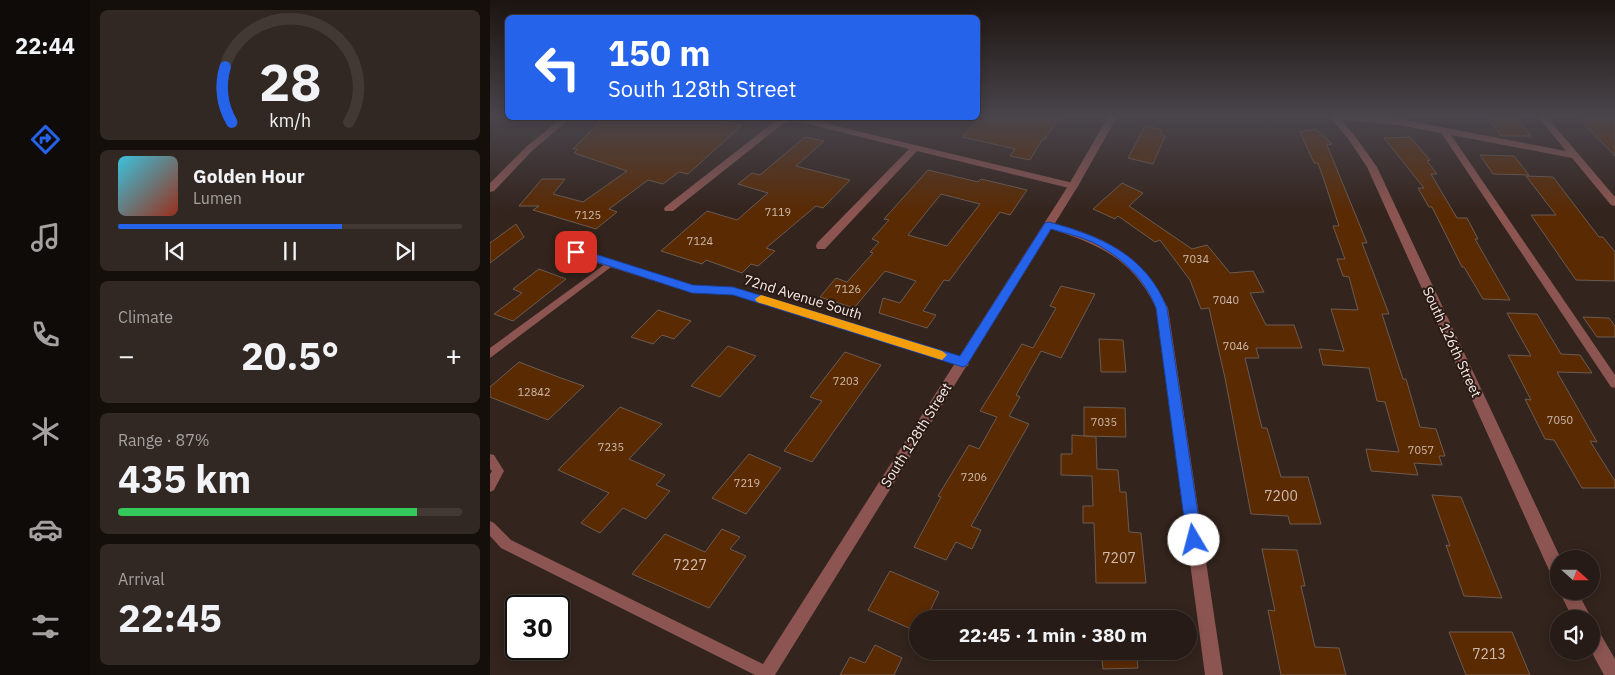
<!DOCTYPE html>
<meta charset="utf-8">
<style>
body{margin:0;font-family:"IBM Plex Sans",sans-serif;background:#322823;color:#f1f3f6;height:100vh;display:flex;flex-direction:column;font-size:19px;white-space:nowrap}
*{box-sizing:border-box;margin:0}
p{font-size:16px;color:#a4a1a1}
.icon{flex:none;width:28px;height:28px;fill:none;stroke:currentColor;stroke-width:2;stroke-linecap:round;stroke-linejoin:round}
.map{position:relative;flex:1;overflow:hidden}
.side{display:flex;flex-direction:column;gap:10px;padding:10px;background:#150f0c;width:400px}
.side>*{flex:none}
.top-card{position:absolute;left:15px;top:15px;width:475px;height:105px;border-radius:8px;box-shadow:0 2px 12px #0003,0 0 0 1px #423935;background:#2563eb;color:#fff;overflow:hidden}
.needle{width:32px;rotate:111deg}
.controls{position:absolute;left:1060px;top:550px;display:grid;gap:10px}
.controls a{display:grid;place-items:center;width:50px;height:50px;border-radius:50%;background:#261b16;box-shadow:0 2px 12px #0003,0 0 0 1px #423935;font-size:25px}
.speed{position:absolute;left:15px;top:595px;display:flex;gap:10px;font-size:25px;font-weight:700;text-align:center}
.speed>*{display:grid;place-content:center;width:65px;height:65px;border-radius:50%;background:#261b16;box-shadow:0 2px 12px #0003,0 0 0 1px #423935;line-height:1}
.speed .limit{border:2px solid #111;border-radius:8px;background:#fff;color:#111}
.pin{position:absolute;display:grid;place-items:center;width:42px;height:42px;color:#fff;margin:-21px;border-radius:10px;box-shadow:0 2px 8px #0006}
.me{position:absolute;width:55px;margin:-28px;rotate:352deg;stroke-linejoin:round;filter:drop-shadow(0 0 4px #0008)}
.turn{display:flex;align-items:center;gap:18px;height:105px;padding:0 20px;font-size:22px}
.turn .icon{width:65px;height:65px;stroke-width:2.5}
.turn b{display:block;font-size:35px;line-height:42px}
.big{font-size:38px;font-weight:800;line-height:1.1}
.side .card{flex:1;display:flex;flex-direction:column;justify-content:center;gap:8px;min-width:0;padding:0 18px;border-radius:8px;background:#322823}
.side .dial{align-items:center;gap:0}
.dial svg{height:130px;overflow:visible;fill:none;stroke:#423935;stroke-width:7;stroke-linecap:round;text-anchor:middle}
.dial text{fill:#f1f3f6;stroke:none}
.song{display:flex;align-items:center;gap:15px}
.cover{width:60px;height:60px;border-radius:8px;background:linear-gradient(135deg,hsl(190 70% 55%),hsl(10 70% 35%))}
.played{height:5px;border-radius:2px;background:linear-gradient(90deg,#2563eb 65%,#423935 65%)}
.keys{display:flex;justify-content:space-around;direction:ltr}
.heat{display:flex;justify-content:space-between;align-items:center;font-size:28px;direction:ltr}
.charge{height:8px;border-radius:4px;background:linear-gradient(90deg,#34c759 87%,#423935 0)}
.trip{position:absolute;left:419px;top:610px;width:288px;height:50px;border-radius:25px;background:#261b16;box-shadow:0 2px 12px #0003,0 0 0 1px #423935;font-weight:800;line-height:50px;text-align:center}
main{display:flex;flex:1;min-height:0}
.menu{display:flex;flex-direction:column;width:90px;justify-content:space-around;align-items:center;background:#0f0b09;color:#a4a1a1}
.menu .icon{width:35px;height:35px}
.menu .active{color:#2563eb}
.menu b{font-size:22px;color:#f1f3f6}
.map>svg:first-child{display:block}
</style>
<main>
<nav class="menu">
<b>22:44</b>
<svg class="icon active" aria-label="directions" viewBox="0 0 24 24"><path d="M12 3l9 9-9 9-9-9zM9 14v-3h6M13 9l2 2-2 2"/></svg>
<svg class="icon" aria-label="music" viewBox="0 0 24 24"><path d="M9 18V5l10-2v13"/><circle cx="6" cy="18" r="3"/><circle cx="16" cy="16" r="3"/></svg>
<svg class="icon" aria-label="phone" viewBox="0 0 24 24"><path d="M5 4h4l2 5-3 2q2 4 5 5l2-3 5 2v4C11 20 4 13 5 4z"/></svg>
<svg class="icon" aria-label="climate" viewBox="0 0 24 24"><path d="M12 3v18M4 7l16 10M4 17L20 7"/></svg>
<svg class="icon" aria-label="car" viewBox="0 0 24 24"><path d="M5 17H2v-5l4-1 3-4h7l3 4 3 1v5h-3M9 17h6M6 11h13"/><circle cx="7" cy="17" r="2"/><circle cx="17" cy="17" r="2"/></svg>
<svg class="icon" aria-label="filters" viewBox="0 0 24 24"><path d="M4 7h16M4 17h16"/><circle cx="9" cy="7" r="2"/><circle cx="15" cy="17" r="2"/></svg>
</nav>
<section class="side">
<div class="card dial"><svg viewBox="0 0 100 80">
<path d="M14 69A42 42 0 1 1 86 69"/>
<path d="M14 69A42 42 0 0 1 10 35" stroke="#2563eb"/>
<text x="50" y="56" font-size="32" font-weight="700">28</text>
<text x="50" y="72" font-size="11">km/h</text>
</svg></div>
<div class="card">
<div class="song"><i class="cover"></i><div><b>Golden Hour</b><p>Lumen</p></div></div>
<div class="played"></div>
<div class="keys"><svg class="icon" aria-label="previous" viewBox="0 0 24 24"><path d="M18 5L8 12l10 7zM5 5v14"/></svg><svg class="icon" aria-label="pause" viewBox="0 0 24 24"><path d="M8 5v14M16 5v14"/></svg><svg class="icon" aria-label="next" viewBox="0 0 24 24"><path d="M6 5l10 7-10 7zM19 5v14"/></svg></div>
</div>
<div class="card"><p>Climate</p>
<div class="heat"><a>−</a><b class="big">20.5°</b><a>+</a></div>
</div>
<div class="card"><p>Range · 87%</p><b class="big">435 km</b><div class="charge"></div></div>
<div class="card"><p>Arrival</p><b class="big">22:45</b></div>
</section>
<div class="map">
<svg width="1125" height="675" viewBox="0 0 1125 675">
<rect width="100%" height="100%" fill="#33241d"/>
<!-- building -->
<g fill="#5a2a03" stroke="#6c5b51" fill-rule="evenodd">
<polygon points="490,117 570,117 554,140 552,140 540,160 520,156 525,149 473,137"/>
<polygon points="997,117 1026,117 1041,136 1011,136"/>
<polygon points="1090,117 1125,117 1125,156 1093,123 1095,123"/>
<polygon points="114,118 231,118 227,121 252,125 198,174 189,172 173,184 158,180 119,209 127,212 106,229 43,210 49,206 29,206 52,179 75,179 63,194 93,202 137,171 84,153 88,149 83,149"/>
<polygon points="655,126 672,130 670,134 675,136 663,164 638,158"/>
<polygon points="826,129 842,144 837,145 877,243 872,243 899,314 892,314 913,379 916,379 930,427 946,429 955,456 949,456 952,465 924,463 928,475 881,471 876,449 909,452 895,402 887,401 879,368 833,365 829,349 854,351 841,309 868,310 859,277 853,276 847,259 855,259 843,226 849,226 836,186 828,163 824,163 810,132"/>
<polygon points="315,137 334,141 306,166 360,180 333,208 326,206 276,248 285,251 268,266 261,264 252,273 216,260 212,264 171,251 217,211 247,220 278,193 248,184 262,173 270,175"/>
<polygon points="920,137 940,160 937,161 947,174 941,174 967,218 977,218 988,239 985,239 1020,300 993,299 974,267 972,267 942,207 939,207 928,188 934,188 894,138"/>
<polygon points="990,155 1024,156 1039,175 1003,174"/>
<path d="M 438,170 L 488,182 L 491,179 L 537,190 L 520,215 L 510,212 L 459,281 L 454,280 L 433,311 L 446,315 L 437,328 L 389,313 L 393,298 L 410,303 L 426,281 L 395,271 L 364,308 L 330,297 L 346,278 L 357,282 L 383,253 L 380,252 L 389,242 L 382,239 L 399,220 L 394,219 ZM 451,194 L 490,204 L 457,246 L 418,235 Z"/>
<polygon points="1036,176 1063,177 1109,237 1113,237 1125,252 1125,281 1086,280 1041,215 1066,215"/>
<polygon points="632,183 653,193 639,206 702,249 717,245 740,273 763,271 774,292 760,293 776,325 804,325 812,348 766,348 769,358 755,358 772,428 777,428 791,477 818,477 831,524 800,524 798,516 761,514 735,378 719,308 711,309 700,280 670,240 665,242 628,216 625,219 603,209"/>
<polygon points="26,224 34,237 0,263 0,243"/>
<polygon points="49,269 76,279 23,321 4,314 32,293 23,289"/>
<polygon points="571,286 605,294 571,358 551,351 526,395 530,397 519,416 539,424 481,526 491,530 482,549 466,542 456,560 424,547 451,497 448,496 479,445 489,449 507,417 490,411 532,344 543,348 566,308 560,306"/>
<polygon points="168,310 201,321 184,339 172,335 163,344 141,337"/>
<polygon points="1017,313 1047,314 1071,354 1090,355 1102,373 1067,372 1107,442 1100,441 1125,481 1125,488 1092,488 1064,440 1055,439 1035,399 1041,400 1018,355 1041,356"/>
<polygon points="1093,317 1119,318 1125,326 1125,337 1107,337"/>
<polygon points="609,339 633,340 636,372 611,372"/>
<polygon points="238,346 266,356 230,397 201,386"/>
<polygon points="355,352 391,365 322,462 294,451 332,401 320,397"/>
<polygon points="29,362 71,378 94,386 58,420 0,397 0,387"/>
<polygon points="130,407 172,424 139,459 175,475 166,485 180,491 156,519 133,508 110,533 91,523 119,493 68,470"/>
<polygon points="594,407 635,408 636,437 594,436"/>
<polygon points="582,435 606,437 607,469 628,470 630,492 636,492 639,532 651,533 656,583 606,583 604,523 593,523 593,506 603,506 602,476 571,475 571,454 582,454"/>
<polygon points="259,454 291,468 256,514 222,498"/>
<polygon points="942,495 971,497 1012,598 974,596 956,545 960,546"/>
<polygon points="232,529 250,537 240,549 256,556 219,608 142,574 175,534 215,552"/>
<polygon points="772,549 807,550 815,586 811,586 825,647 849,648 856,675 791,675 778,610 785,611"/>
<polygon points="400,571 449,592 436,619 428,619 428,632 378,610"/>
<polygon points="959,632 1022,632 1040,675 976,675"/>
<polygon points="385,645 412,658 404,675 350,675 360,657 375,663"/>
<polygon points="611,651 646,651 648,668 613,669"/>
</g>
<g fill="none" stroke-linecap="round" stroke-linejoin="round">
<!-- service -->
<g fill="#8c5551" fill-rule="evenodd">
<polygon points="951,129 957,129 1125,375 1125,388 1121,387 950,131"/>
<polygon points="122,259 126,262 125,264 0,358 0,348"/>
<polygon points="0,454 4,455 14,471 4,490 0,492 0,474 2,471 0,469"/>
<polygon points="0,521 4,523 21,540 281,668 282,675 265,675 11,548 0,536"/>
</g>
<!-- minor -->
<g fill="#8c5551" fill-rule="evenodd">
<polygon points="840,117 849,117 865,136 887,167 1071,559 1069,559 1069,581 1063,579 877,167 859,140"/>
<polygon points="850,117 909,119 1076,151 1048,117 1057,117 1125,197 1125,206 1121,205 1082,158 909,125 854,120"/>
<polygon points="72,118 81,118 43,150 4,191 0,192 0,183 37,146"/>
<polygon points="294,118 313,118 583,183 588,186 583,189 427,151 335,249 327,249 326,246 327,243 419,149 302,120 290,126 183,211 175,211 174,209 175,207 284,122"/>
<path d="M 559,222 C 616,237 651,254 678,308 L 733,675 L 715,675 L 666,308 C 641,256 607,244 555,227 L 554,225 Z"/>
<polygon points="86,248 202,285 243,287 473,357 478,358 479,362 478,366 473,367 243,295 202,293 82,255 80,252"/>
<polygon points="1069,591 1087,591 1102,619 1101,620 1083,619"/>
<polygon points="1101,625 1107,628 1125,659 1125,675 1114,675 1101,651"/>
</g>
<!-- tertiary -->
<polygon fill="#8c5551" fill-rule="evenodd" points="618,117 627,117 588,186 285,675 266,675 578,186"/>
</g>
<!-- sky -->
<linearGradient id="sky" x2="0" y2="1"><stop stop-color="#1c1410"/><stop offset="0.55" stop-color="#4a454c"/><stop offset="1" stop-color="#4a454c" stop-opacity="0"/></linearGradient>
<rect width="1125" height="212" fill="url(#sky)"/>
<!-- route -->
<path fill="#2563eb" stroke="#184099" d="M 559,222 C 611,236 656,255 677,308 L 712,540 L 710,545 L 704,547 L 699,545 L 697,540 L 666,308 C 655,279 631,256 602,242 C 589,236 574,233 561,229 L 477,365 L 473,367 L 243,295 L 202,293 L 82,254 L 81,252 L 86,248 L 203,285 L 243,287 L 470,356 L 555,223 Z"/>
<!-- slow -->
<polygon fill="#f59e0b" points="271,295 452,351 457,355 452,360 267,302 265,299"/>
<g text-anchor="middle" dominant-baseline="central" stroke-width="4" stroke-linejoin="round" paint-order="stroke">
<!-- number labels -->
<g font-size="11" fill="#d0bcaf">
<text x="288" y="212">7119</text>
<text x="98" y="215">7125</text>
<text x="210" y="241">7124</text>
<text x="706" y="259">7034</text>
<text x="358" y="289">7126</text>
<text x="736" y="300">7040</text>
<text x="746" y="346">7046</text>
<text x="356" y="381">7203</text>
<text x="44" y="392">12842</text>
<text x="1070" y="420">7050</text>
<text x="614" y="422">7035</text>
<text x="121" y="447">7235</text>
<text x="931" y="450">7057</text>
<text x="484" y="477">7206</text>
<text x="257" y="483">7219</text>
</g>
<!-- street labels -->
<g font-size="14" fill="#f7ece8" stroke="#291a14">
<text transform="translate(313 297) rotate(17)">72nd Avenue South</text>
<text transform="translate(962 342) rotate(65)">South 126th Street</text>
<text transform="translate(426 435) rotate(-58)">South 128th Street</text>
</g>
<!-- near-number labels -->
<g font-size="14" fill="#d0bcaf">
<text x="791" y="496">7200</text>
<text x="629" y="558">7207</text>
<text x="200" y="565">7227</text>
<text x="999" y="654">7213</text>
</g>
</g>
</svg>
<div class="controls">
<a><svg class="needle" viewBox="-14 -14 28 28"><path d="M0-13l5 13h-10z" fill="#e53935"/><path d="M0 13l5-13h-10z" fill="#a4a1a1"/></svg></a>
<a><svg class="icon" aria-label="sound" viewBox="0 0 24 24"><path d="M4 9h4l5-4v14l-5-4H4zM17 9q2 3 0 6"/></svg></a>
</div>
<div class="speed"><div class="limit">30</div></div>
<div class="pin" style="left:86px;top:252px;background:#d93025"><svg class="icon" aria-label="arrive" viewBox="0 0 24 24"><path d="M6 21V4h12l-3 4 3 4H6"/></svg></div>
<svg class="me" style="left:704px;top:540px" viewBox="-20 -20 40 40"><circle r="19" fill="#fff"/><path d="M0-13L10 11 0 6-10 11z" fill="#2563eb"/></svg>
<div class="trip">22:45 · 1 min · 380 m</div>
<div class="top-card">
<div class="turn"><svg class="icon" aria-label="left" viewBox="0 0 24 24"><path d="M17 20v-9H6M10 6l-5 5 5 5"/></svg><div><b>150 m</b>South 128th Street</div></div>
</div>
</div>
</main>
